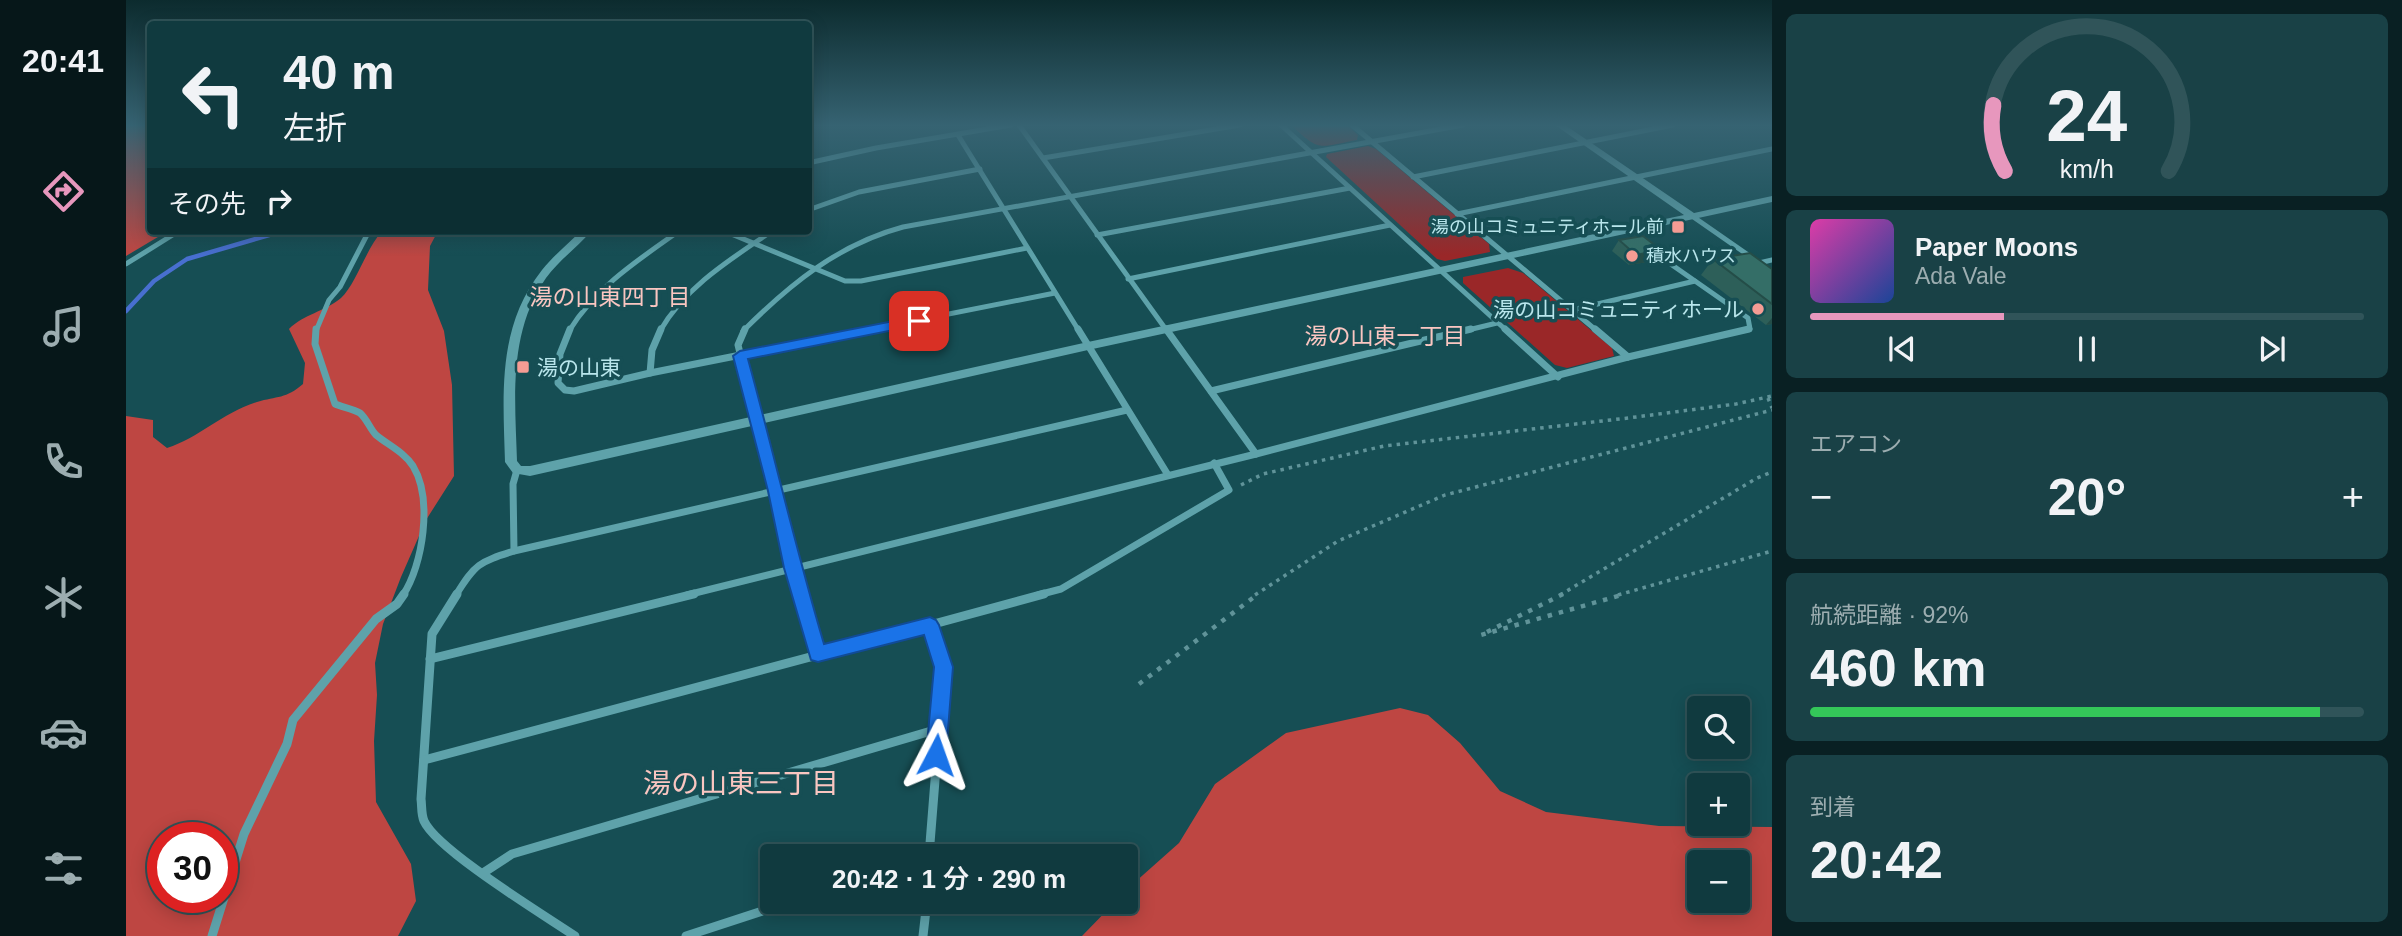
<!DOCTYPE html>
<html lang="ja">
<meta charset="utf-8">
<style>
body{margin:0;font-family:Arial,"Noto Sans JP",sans-serif;background:#194146;color:#f1f3f6;height:100vh;display:flex;flex-direction:column;font-size:26px;white-space:nowrap}
*{box-sizing:border-box;margin:0}
p{font-size:23px;color:#9cadb0}
.icon{flex:none;width:38px;height:38px;fill:none;stroke:currentColor;stroke-width:2;stroke-linecap:round;stroke-linejoin:round}
.map{position:relative;flex:1;overflow:hidden}
.details{display:flex;flex-direction:column;gap:14px;padding:14px;background:#092023;width:630px}
.details>*{flex:none}
.guide{position:absolute;left:21px;top:21px;width:665px;height:214px;border-radius:7px;box-shadow:0 4px 18px #0003,0 0 0 2px #305459;background:#103a3f;color:#f1f3f6;overflow:hidden}
.tools{position:absolute;left:1561px;top:696px;display:grid;gap:14px}
.tools a{display:grid;place-items:center;width:63px;height:63px;border-radius:7px;background:#103a3f;box-shadow:0 4px 18px #0003,0 0 0 2px #305459;font-size:35px}
.speed{position:absolute;left:21px;top:822px;display:flex;gap:14px;font-size:35px;font-weight:700;text-align:center}
.speed>*{display:grid;place-content:center;width:91px;height:91px;border-radius:50%;background:#103a3f;box-shadow:0 4px 18px #0003,0 0 0 2px #305459;line-height:1}
.speed .limit{border:10px solid #d22;background:#fff;color:#111}
.pin{position:absolute;display:grid;place-items:center;width:60px;height:60px;color:#fff;margin:-30px;border-radius:14px;box-shadow:0 4px 10px #0006}
.me{position:absolute;width:77px;margin:-38px;rotate:4deg;stroke-linejoin:round;filter:drop-shadow(0 0 5px #0008)}
.turn{display:flex;align-items:center;gap:24px;height:147px;padding:0 21px;font-size:32px}
.turn .icon{width:91px;height:91px;stroke-width:2.5}
.turn b{display:block;font-size:49px;line-height:60px}
.then{display:flex;align-items:center;height:66px;padding:0 21px;background:#0003;gap:14px;font-size:26px}
.big{font-size:52px;font-weight:600;line-height:1.1}
.details .widget{flex:1;display:flex;flex-direction:column;justify-content:center;gap:10px;min-width:0;padding:0 24px;border-radius:10px;background:#194146}
.details .dial{align-items:center;gap:0}
.dial svg{height:182px;overflow:visible;fill:none;stroke:#305459;stroke-width:7;stroke-linecap:round;text-anchor:middle}
.dial text{fill:#f1f3f6;stroke:none}
.song{display:flex;align-items:center;gap:21px}
.cover{width:84px;height:84px;border-radius:10px;background:linear-gradient(135deg,hsl(320 70% 55%),hsl(220 70% 35%))}
.played{height:7px;border-radius:4px;background:linear-gradient(90deg,#e797bd 35%,#305459 35%)}
.keys{display:flex;justify-content:space-around;direction:ltr}
.heat{display:flex;justify-content:space-between;align-items:center;font-size:38px;direction:ltr}
.charge{height:10px;border-radius:5px;background:linear-gradient(90deg,#34c759 92%,#305459 0)}
.trip{position:absolute;left:634px;top:844px;width:378px;height:70px;border-radius:7px;background:#103a3f;box-shadow:0 4px 18px #0003,0 0 0 2px #305459;font-weight:600;line-height:70px;text-align:center}
main{display:flex;flex:1;min-height:0}
.menu{display:flex;flex-direction:column;width:126px;justify-content:space-around;align-items:center;background:#061719;color:#9cadb0}
.menu .icon{width:49px;height:49px}
.menu .on{color:#e797bd}
.menu b{font-size:32px;color:#f1f3f6}
.map>svg:first-child{display:block}
</style>
<main>
<nav class="menu">
<b>20:41</b>
<svg class="icon on" aria-label="directions" viewBox="0 0 24 24"><path d="M12 3l9 9-9 9-9-9zM9 14v-3h6M13 9l2 2-2 2"/></svg>
<svg class="icon" aria-label="music" viewBox="0 0 24 24"><path d="M9 18V5l10-2v13"/><circle cx="6" cy="18" r="3"/><circle cx="16" cy="16" r="3"/></svg>
<svg class="icon" aria-label="phone" viewBox="0 0 24 24"><path d="M5 4h4l2 5-3 2q2 4 5 5l2-3 5 2v4C11 20 4 13 5 4z"/></svg>
<svg class="icon" aria-label="climate" viewBox="0 0 24 24"><path d="M12 3v18M4 7l16 10M4 17L20 7"/></svg>
<svg class="icon" aria-label="car" viewBox="0 0 24 24"><path d="M5 17H2v-5l4-1 3-4h7l3 4 3 1v5h-3M9 17h6M6 11h13"/><circle cx="7" cy="17" r="2"/><circle cx="17" cy="17" r="2"/></svg>
<svg class="icon" aria-label="filters" viewBox="0 0 24 24"><path d="M4 7h16M4 17h16"/><circle cx="9" cy="7" r="2"/><circle cx="15" cy="17" r="2"/></svg>
</nav>
<div class="map">
<svg width="1646" height="936" viewBox="0 0 1646 936">
<rect width="100%" height="100%" fill="#164e54"/>
<!-- green -->
<g fill="#9a2728">
<path d="M 1165,125 L 1221,125 L 1232,135 L 1231,140 C 1192,147 1195,153 1165,125 Z"/>
<polygon points="1242,146 1250,149 1363,244 1364,252 1319,261 1311,259 1200,157 1201,154"/>
<polygon points="1382,268 1397,273 1486,348 1488,356 1441,368 1429,365 1337,283 1337,277"/>
</g>
<!-- forest -->
<g fill="#be4642" fill-rule="evenodd">
<polygon points="0,125 24,125 24,231 42,231 0,256"/>
<path d="M 256,231 L 312,231 L 304,246 L 302,290 L 318,331 L 326,385 L 328,476 L 300,520 L 275,577 L 257,624 L 249,663 L 251,695 L 248,741 L 250,802 L 285,864 L 290,901 L 272,936 L 0,936 L 0,416 L 27,420 L 27,437 L 41,448 C 73,438 96,413 131,402 C 151,396 160,399 177,384 L 179,363 L 163,329 C 178,314 198,312 215,298 C 230,284 240,249 256,231 ZM 37,838 L 96,838 L 96,898 L 37,898 Z"/>
<path d="M 1274,708 L 1302,715 L 1334,743 L 1374,791 L 1420,812 L 1533,826 L 1646,827 L 1646,936 L 956,936 L 990,901 L 999,901 L 999,891 L 1053,843 L 1089,784 L 1160,733 ZM 1573,863 L 1612,863 L 1612,901 L 1573,901 Z"/>
</g>
<g fill="none" stroke-linecap="round" stroke-linejoin="round">
<!-- stream -->
<polyline stroke="#486fd0" stroke-width="4.5" points="0,311 28,281 61,259 157,231"/>
<!-- path-far1 -->
<g stroke="#609399" stroke-width="3.5" stroke-dasharray="3.5 5" stroke-linecap="butt">
<polyline points="1642,398 1646,408"/>
<polyline points="1115,485 1137,474 1258,446 1502,418 1610,404 1646,396"/>
<polyline points="1129,595 1212,541 1319,495 1646,410"/>
<polyline points="1434,595 1631,478 1646,472"/>
<polyline points="1492,595 1646,551"/>
</g>
<!-- path -->
<g stroke="#609399" stroke-width="4.5" stroke-dasharray="4.5 7" stroke-linecap="butt">
<polyline points="1437,594 1355,635 1499,594"/>
<polyline points="1013,684 1132,594"/>
</g>
<!-- minor-far2 -->
<g stroke="#5ea2aa" stroke-width="5">
<polyline points="893,125 1041,331"/>
<polyline points="1155,125 1381,331"/>
<polyline points="1226,125 1471,331"/>
<polyline points="832,135 953,331"/>
<polyline points="917,158 1114,125"/>
<polyline points="682,163 750,148 885,125"/>
<polyline points="1287,177 1547,125"/>
<polyline points="682,210 733,192 854,169"/>
<polyline points="1331,214 1646,149"/>
<polyline points="1566,216 1625,257"/>
<polyline points="598,231 719,281 735,281 901,248"/>
<polyline points="971,235 1224,188"/>
<polyline points="1526,251 1569,281"/>
<polyline points="1633,263 1646,260"/>
<polyline points="0,264 53,231"/>
<polyline points="1002,279 1264,225"/>
<polyline points="1446,310 1569,281 1622,318 1624,329 1616,331"/>
<polyline points="190,331 203,300 214,287 243,231"/>
<path d="M 443,331 C 470,287 512,260 553,231"/>
<path d="M 534,331 C 559,287 605,259 646,231"/>
<path d="M 617,331 C 664,284 713,244 777,227 L 1337,125"/>
<polyline points="737,331 929,293"/>
<polyline points="1338,331 1371,323"/>
</g>
<!-- minor-far1 -->
<g stroke="#5ea2aa" stroke-width="7">
<path d="M 190,329 L 189,344 L 209,404 C 216,407 228,409 234,413 C 241,419 244,429 250,435 C 262,445 278,452 287,466 C 307,499 297,565 277,595"/>
<polyline points="444,329 434,354 432,383 439,390 448,391 524,373 746,329"/>
<polyline points="619,329 612,345 674,595"/>
<polyline points="952,329 1042,475"/>
<polyline points="1040,329 1130,454"/>
<polyline points="1379,329 1432,377"/>
<polyline points="1469,329 1502,357"/>
<polyline points="524,373 526,350 535,329"/>
<polyline points="1085,391 1345,329"/>
<polyline points="388,551 1001,410"/>
<path d="M 330,595 C 349,564 353,562 388,551 L 387,484 L 391,470"/>
<polyline points="561,595 1130,454 1502,357 1623,329"/>
<polyline points="912,595 935,589 1103,490 1088,463"/>
</g>
<!-- minor -->
<g stroke="#5ea2aa" stroke-width="9">
<path d="M 331,594 L 306,634 L 295,799 C 296,806 295,814 298,821 C 311,850 418,915 449,936"/>
<polyline points="674,594 692,654"/>
<polyline points="304,659 568,594"/>
<polyline points="298,760 804,625"/>
<polyline points="803,856 818,667 804,625 918,594"/>
<polyline points="357,873 386,854 812,729"/>
<polyline points="86,936 118,834 161,744 167,720 250,619 271,604 278,594"/>
<polyline points="560,936 667,901"/>
<polyline points="797,936 801,901"/>
</g>
<!-- tertiary -->
<path fill="#5ea2aa" fill-rule="evenodd" d="M 1429,125 L 1439,125 L 1568,213 L 1646,196 L 1646,202 L 962,350 L 404,476 L 387,473 L 379,462 C 377,393 371,327 416,270 C 428,255 442,244 455,231 L 465,231 C 451,248 433,260 420,278 C 382,333 389,398 391,461 L 395,466 L 404,466 L 962,342 L 1558,215 Z"/>
</g>
<!-- wall -->
<g fill="#2d5f59">
<polygon points="1493,240 1528,261 1503,265 1486,251"/>
<polygon points="1587,259 1646,269 1646,324 1640,325 1575,275"/>
</g>
<!-- shaded-wall -->
<g fill="#244d48">
<polygon points="1535,250 1528,261 1503,265 1510,255"/>
<polygon points="1646,318 1646,324 1640,325"/>
</g>
<!-- building -->
<g fill="#346e67" stroke="#244d48" stroke-width="2">
<polygon points="1517,236 1535,250 1510,255 1493,240"/>
<polygon points="1624,253 1646,269 1646,304 1587,259"/>
</g>
<!-- sky -->
<linearGradient id="sky" x2="0" y2="1"><stop stop-color="#0c2b2e"/><stop offset="0.49" stop-color="#366372"/><stop offset="1" stop-color="#366372" stop-opacity="0"/></linearGradient>
<rect width="1646" height="256" fill="url(#sky)"/>
<!-- route -->
<path fill="#1a73e8" stroke="#114b97" stroke-width="2" d="M 793,316 L 798,318 L 798,324 L 622,359 C 648,454 670,550 698,644 L 804,617 L 810,620 L 813,625 L 827,667 L 820,755 L 817,762 L 810,764 L 803,762 L 800,755 L 808,667 L 798,635 L 692,662 L 685,660 L 658,568 L 642,491 L 607,356 L 614,351 Z"/>
<!-- markers -->
<g fill="#f59c94" stroke="#164e54" stroke-width="2.5">
<rect x="1545" y="220" width="14" height="14" rx="3.5"/>
<circle cx="1506" cy="256" r="7"/>
<circle cx="1632" cy="309" r="7"/>
<rect x="390" y="360" width="14" height="14" rx="3.5"/>
</g>
<g text-anchor="middle" dominant-baseline="central" stroke-width="7" stroke-linejoin="round" paint-order="stroke">
<!-- far-poi labels -->
<g font-size="18" fill="#b9e6ec" stroke="#164e54" text-anchor="end">
<text x="1538" y="227">湯の山コミュニティホール前</text>
<text x="1520" y="256" text-anchor="start">積水ハウス</text>
</g>
<!-- poi labels -->
<g font-size="21" fill="#b9e6ec" stroke="#164e54" text-anchor="end">
<text x="1618" y="309">湯の山コミュニティホール</text>
<text x="411" y="367" text-anchor="start">湯の山東</text>
</g>
<!-- neighbourhood labels -->
<g font-size="23" fill="#fac6c1" stroke="#164e54">
<text x="484" y="297">湯の山東四丁目</text>
<text x="1259" y="336">湯の山東一丁目</text>
</g>
<!-- near-neighbourhood labels -->
<g font-size="28" fill="#fac6c1" stroke="#164e54">
<text x="615" y="783">湯の山東三丁目</text>
</g>
</g>
</svg>
<div class="tools">
<a><svg class="icon" aria-label="search" viewBox="0 0 24 24"><circle cx="10" cy="10" r="6"/><path d="M15 15l6 6"/></svg></a>
<a>+</a>
<a>−</a>
</div>
<div class="speed"><div class="limit">30</div></div>
<div class="pin" style="left:793px;top:321px;background:#d93025"><svg class="icon" aria-label="arrive" viewBox="0 0 24 24"><path d="M6 21V4h12l-3 4 3 4H6"/></svg></div>
<svg class="me" style="left:810px;top:755px" viewBox="-20 -20 40 40"><path d="M0-17L14 15 0 8-14 15z" fill="#1a73e8" stroke="#fff" stroke-width="4"/></svg>
<div class="trip">20:42 · 1 分 · 290 m</div>
<div class="guide">
<div class="turn"><svg class="icon" aria-label="left" viewBox="0 0 24 24"><path d="M17 20v-9H6M10 6l-5 5 5 5"/></svg><div><b>40 m</b>左折</div></div>
<div class="then">その先<svg class="icon" aria-label="right" viewBox="0 0 24 24"><path d="M7 20v-9h11M14 6l5 5-5 5"/></svg></div>
</div>
</div>
<section class="details">
<div class="widget dial"><svg viewBox="0 0 100 80">
<path d="M14 69A42 42 0 1 1 86 69"/>
<path d="M14 69A42 42 0 0 1 9 40" stroke="#e797bd"/>
<text x="50" y="56" font-size="32" font-weight="700">24</text>
<text x="50" y="72" font-size="11">km/h</text>
</svg></div>
<div class="widget">
<div class="song"><i class="cover"></i><div><b>Paper Moons</b><p>Ada Vale</p></div></div>
<div class="played"></div>
<div class="keys"><svg class="icon" aria-label="previous" viewBox="0 0 24 24"><path d="M18 5L8 12l10 7zM5 5v14"/></svg><svg class="icon" aria-label="pause" viewBox="0 0 24 24"><path d="M8 5v14M16 5v14"/></svg><svg class="icon" aria-label="next" viewBox="0 0 24 24"><path d="M6 5l10 7-10 7zM19 5v14"/></svg></div>
</div>
<div class="widget"><p>エアコン</p>
<div class="heat"><a>−</a><b class="big">20°</b><a>+</a></div>
</div>
<div class="widget"><p>航続距離 · 92%</p><b class="big">460 km</b><div class="charge"></div></div>
<div class="widget"><p>到着</p><b class="big">20:42</b></div>
</section>
</main>
